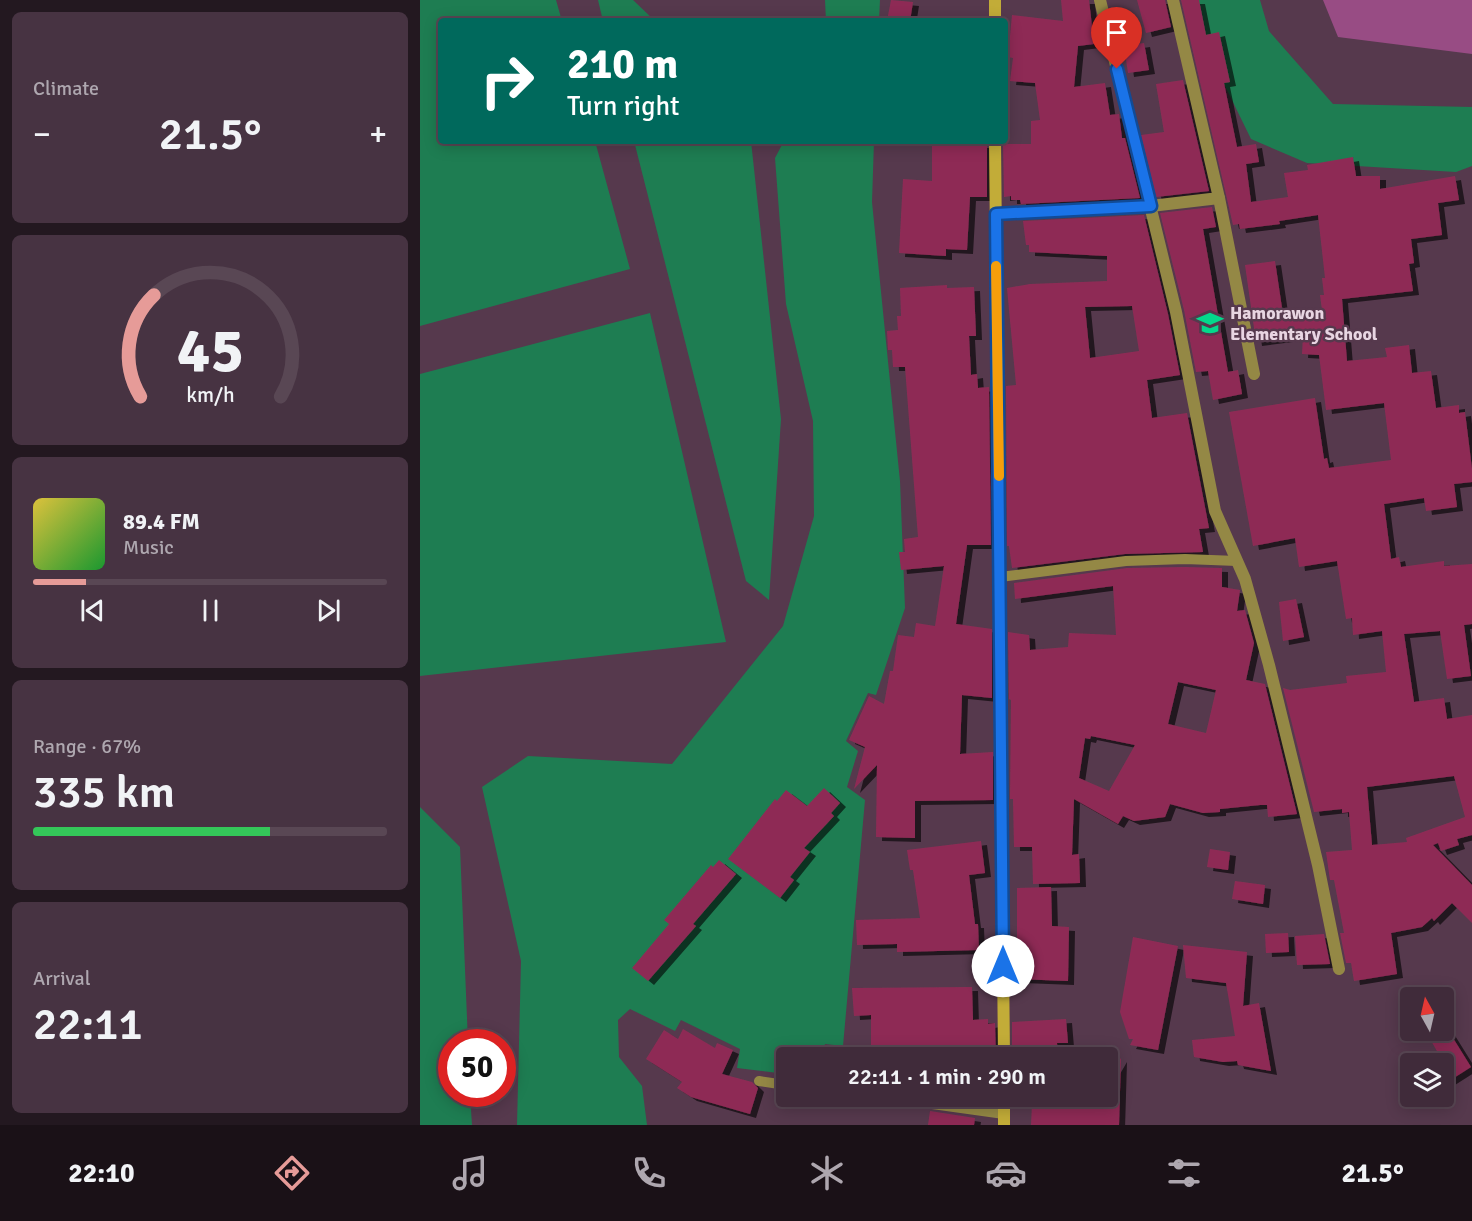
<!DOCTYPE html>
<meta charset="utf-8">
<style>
body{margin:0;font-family:Signika,sans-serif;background:#473342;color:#f1f3f6;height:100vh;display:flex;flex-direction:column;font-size:22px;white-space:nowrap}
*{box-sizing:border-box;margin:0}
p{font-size:20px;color:#aea7af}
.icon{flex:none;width:33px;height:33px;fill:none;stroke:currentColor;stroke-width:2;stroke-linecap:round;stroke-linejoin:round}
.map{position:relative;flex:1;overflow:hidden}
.panel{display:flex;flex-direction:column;gap:12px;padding:12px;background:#231820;width:420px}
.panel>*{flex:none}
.banner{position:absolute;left:18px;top:18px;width:570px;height:126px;border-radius:6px;box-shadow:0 3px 15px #0003,0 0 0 2px #594754;background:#00695c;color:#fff;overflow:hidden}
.needle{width:39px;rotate:352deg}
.fabs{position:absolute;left:980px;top:987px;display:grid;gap:12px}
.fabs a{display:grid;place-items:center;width:54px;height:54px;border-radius:6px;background:#402b3a;box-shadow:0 3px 15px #0003,0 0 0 2px #594754;font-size:30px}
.speed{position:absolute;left:18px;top:1029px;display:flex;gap:12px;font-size:30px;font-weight:700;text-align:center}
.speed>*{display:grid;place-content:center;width:78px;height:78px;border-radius:50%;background:#402b3a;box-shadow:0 3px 15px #0003,0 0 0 2px #594754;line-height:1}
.speed .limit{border:9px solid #d22;background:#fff;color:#111}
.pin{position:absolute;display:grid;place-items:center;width:51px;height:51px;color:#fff;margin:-62px -26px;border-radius:50% 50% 50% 0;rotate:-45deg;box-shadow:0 0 6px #0007}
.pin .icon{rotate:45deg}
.me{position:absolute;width:66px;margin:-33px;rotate:0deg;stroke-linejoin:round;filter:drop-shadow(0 0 4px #0008)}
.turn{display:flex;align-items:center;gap:21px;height:126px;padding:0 30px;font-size:27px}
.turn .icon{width:78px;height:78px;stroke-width:2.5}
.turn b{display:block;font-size:42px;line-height:51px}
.big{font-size:45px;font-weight:600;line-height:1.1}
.panel .card{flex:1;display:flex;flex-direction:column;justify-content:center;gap:9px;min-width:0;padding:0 21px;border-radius:9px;background:#473342}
.panel .dial{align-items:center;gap:0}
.dial svg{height:156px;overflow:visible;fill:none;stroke:#594754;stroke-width:7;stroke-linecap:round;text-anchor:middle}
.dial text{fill:#f1f3f6;stroke:none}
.song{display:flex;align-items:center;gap:18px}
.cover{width:72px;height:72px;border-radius:9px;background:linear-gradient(135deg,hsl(50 70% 55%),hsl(130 70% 35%))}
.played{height:6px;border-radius:3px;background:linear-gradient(90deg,#e69b98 15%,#594754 15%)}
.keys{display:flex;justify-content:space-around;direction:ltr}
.heat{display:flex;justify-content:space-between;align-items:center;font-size:33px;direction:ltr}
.charge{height:9px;border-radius:4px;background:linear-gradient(90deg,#34c759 67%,#594754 0)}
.trip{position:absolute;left:356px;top:1047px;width:342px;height:60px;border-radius:6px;background:#402b3a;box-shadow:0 3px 15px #0003,0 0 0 2px #594754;font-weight:600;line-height:60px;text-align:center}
.tab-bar{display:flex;height:96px;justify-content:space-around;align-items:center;background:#1a1117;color:#aea7af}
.tab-bar .icon{width:42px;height:42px}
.tab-bar .selected{color:#e69b98}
.tab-bar b{font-size:27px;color:#f1f3f6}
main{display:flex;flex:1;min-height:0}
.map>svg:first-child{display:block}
</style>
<main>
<section class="panel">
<div class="card"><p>Climate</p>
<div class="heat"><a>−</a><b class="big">21.5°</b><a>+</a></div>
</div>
<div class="card dial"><svg viewBox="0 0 100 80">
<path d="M14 69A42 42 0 1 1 86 69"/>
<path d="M14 69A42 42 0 0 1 21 17" stroke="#e69b98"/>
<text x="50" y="56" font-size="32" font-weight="700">45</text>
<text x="50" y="72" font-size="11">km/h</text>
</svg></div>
<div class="card">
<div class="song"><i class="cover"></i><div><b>89.4 FM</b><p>Music</p></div></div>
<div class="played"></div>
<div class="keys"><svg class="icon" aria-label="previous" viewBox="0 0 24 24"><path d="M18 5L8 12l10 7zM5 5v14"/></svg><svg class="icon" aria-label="pause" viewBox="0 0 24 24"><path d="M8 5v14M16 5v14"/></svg><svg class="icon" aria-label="next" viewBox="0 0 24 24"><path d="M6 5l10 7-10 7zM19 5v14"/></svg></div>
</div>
<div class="card"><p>Range · 67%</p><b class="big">335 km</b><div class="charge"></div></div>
<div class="card"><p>Arrival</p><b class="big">22:11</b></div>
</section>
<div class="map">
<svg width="1052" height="1125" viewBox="0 0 1052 1125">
<defs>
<filter id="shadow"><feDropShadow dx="6" dy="4" stdDeviation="0" flood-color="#0009"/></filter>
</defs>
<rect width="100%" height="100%" fill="#56394d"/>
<!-- green -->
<polygon fill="#984c84" points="903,0 1052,0 1052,54 918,37"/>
<!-- water -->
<g fill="#1e7d52">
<polygon points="0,0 136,0 142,21 21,21 21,141 175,141 210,269 0,326"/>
<polygon points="178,0 213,0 235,21 183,21"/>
<polygon points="405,0 460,0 459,21 406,21"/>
<polygon points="770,0 840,0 849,31 913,104 1052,107 1052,166 1036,172 887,163 831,139 784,43"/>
<polygon points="214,141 331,141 361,419 349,600 326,581"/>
<polygon points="364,141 454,141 452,202 480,481 485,608 456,695 448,693 426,741 438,751 427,787 445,800 423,1046 405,1044 401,1057 366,1058 366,1074 317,1068 320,1049 261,1020 255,1031 210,1009 198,1020 199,1057 222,1086 227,1125 97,1125 101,961 62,787 108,756 252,764 363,626 394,516 393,421 366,304 355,158"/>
<polygon points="230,313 306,642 0,676 0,374"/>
<polygon points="0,807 40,847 48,1042 32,1042 32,1094 50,1094 52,1125 0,1125"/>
</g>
<!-- building -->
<g fill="#8e2c55" fill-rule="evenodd" filter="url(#shadow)">
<polygon points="471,0 493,2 490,21 467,21"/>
<polygon points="641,0 669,0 674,44 658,46 654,87 685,83 690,115 699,114 702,138 705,138 720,198 601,204 600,200 591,200 591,196 584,197 583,144 611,144 611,121 620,120 615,83 590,81 593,58 588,57 592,15 643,21"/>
<polygon points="717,0 745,0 751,27 726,33"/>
<path d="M 761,0 L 779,0 L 786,35 L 799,32 L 810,82 L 804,83 L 817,147 L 836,144 L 839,162 L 826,164 L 831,202 L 868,197 L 864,173 L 888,170 L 887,165 L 933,157 L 936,176 L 960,176 L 960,189 L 1035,176 L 1039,200 L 1018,203 L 1022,235 L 991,239 L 994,263 L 989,264 L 993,291 L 922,299 L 927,361 L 967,357 L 965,348 L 989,345 L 992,373 L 1011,371 L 1016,408 L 1039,405 L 1039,413 L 1045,412 L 1052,469 L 1052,482 L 1034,484 L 1037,507 L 1006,511 L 1004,498 L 964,504 L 971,559 L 979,557 L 981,567 L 1024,561 L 1024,566 L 1052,564 L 1052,624 L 1044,625 L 1051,676 L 1027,679 L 1020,631 L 984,634 L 994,702 L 1024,698 L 1027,719 L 1052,715 L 1052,835 L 1037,839 L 1039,845 L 1021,851 L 1018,843 L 1013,845 L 1052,885 L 1052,923 L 1032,903 L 1014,921 L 1012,918 L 1002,927 L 971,933 L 977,974 L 934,981 L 931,963 L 926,963 L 920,933 L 924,933 L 914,880 L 910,880 L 906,852 L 932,850 L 929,812 L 922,813 L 922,809 L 894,812 L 863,688 L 870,690 L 927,683 L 926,676 L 966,672 L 962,631 L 933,635 L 932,618 L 926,619 L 917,561 L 879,567 L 875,538 L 833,546 L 809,412 L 895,398 L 904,459 L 907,458 L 909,468 L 971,460 L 964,403 L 906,410 L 899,355 L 882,354 L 883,336 L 836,342 L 825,265 L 855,261 L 862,308 L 902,310 L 900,295 L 904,295 L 902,278 L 905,278 L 898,215 L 859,221 L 860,224 L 820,229 L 819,224 L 813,225 ZM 1034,776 L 1045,817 L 986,838 L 987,842 L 952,845 L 947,787 Z"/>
<polygon points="724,43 729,70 708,73 704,46"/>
<polygon points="763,80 789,191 736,197 721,135 744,132 736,84"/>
<polygon points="512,141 557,141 557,144 567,144 567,197 550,197 547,250 526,249 526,256 479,253 483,179 512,181"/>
<polygon points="792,207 796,227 783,229 808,372 818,370 822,394 793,400 788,371 776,372 764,310 740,213"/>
<path d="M 724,215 L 748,314 L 760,375 L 727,380 L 732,418 L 767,413 L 789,528 L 779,529 L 783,552 L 705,554 L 592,568 L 589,546 L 587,546 L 586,386 L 596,385 L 587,288 L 610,284 L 687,281 L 687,256 L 609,252 L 609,245 L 606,245 L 603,221 ZM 712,306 L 719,351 L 670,358 L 665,307 Z"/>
<polygon points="527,285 527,288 554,287 556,336 549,336 551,375 557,374 558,388 569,387 571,545 547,545 536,624 572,629 572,698 542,695 540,754 573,752 573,800 495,801 495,838 456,837 457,765 434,789 445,747 429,740 449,696 464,704 470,671 473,671 478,635 494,637 496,623 515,626 524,566 481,570 479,552 485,552 484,539 498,537 485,367 473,367 472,350 468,350 467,331 478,330 477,316 481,316 480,288"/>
<path d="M 765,567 L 802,568 L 802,587 L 820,590 L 817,611 L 825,610 L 834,643 L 826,680 L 845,684 L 877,814 L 848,817 L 847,805 L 840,805 L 800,809 L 800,812 L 783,813 L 750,804 L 745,817 L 714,821 L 703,816 L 698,824 L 654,799 L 652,855 L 659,854 L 660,883 L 613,884 L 612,847 L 594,847 L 593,799 L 590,799 L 591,700 L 589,699 L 588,632 L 609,635 L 610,650 L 648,647 L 649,633 L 696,635 L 693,586 L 595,599 L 594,583 L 707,568 ZM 758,682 L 796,690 L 786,733 L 748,724 ZM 671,736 L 715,745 L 689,791 L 659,778 L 665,738 L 670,739 Z"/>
<polygon points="876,599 884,637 863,641 859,602"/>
<polygon points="404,788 420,803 411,813 414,816 384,848 390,852 370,877 374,880 360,898 308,859 355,799 357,801 366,790 387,806"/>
<polygon points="561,841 565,873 549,875 555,924 558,924 559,950 477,952 477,944 437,945 436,920 500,918 493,870 490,870 487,850"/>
<polygon points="790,849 810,852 808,870 787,867"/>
<polygon points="299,860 316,874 273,924 276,926 228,981 212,968 249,924 244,920 291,865 293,867"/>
<polygon points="815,881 845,885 843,904 812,899"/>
<polygon points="631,887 632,926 649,927 648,981 597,979 597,888"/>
<polygon points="868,933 869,952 846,953 845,934"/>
<polygon points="904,934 910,964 877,965 875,936"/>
<polygon points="713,937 758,946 738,1050 710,1045 713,1039 709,1039 700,1012"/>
<polygon points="763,945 827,952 823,1006 839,1003 851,1071 818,1065 817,1061 803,1062 774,1057 772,1040 815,1036 806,983 766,978"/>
<polygon points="552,987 553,1020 568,1019 568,1024 575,1023 576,1058 515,1058 515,1051 451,1054 451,1015 434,1016 432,988"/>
<polygon points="646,1019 648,1043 637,1043 638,1058 592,1058 592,1022"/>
<polygon points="263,1029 295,1048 297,1043 313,1050 302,1074 332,1082 338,1088 330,1114 271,1097 257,1088 262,1082 226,1059 244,1030 258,1039"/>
<polygon points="1005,1030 1028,1030 1051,1067 1029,1081 1023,1072 1023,1064 1017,1063 1022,1060"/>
<polygon points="701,1058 699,1125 611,1125 612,1104 639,1104 640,1096 687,1096 687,1082"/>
<polygon points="513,1096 558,1096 557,1103"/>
<polygon points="510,1111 555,1118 554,1125 508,1125"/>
</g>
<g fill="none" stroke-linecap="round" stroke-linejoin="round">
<!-- lane -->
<g stroke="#948845" stroke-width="10">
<polyline points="580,577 706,561 765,559 817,561"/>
<polyline points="339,1081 366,1085"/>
<polyline points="455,1096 584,1114"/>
</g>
<!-- street -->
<g stroke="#948845" stroke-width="12">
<polyline points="680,0 756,312 795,511 825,579 849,665 898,865 919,969"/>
<polyline points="799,198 834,374"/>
<polyline points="575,214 731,206 799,198 753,0"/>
</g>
<!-- secondary -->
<g stroke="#c2ac38" stroke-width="12">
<polyline points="575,0 575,21"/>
<polyline points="575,141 584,1058"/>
<polyline points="584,1096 584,1125"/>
</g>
</g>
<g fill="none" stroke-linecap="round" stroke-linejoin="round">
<!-- route casing -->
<g stroke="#114b97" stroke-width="15">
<polyline id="route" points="583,966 576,214 731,206 697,69"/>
</g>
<!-- route -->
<use href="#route" stroke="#1a73e8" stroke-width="10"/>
<!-- slow -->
<polyline stroke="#f59e0b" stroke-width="10" points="576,266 579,476"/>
</g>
<!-- icons -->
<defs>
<g id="school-bare" transform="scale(2.07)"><path d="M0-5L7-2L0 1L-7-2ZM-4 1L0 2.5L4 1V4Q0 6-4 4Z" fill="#04d98b" stroke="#56394d" stroke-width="2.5" paint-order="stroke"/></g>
</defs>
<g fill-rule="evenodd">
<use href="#school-bare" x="790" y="323"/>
</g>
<g text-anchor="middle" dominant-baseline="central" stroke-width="5" stroke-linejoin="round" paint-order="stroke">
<!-- poi labels -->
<g font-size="18" font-weight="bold" fill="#e8d5e2" stroke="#56394d" text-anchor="start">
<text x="810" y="313">Hamorawon<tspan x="810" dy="21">Elementary School</tspan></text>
</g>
</g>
</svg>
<div class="fabs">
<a><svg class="needle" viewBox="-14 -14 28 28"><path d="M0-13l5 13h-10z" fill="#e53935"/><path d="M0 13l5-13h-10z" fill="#aea7af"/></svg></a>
<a><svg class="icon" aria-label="layers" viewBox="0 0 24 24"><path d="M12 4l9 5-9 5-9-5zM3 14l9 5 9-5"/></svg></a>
</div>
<div class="speed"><div class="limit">50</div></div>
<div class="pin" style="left:697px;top:69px;background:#d93025"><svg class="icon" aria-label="arrive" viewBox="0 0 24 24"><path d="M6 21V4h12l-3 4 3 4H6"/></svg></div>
<svg class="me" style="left:583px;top:966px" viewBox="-20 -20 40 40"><circle r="19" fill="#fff"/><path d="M0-13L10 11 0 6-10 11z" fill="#1a73e8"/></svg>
<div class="trip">22:11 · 1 min · 290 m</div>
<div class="banner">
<div class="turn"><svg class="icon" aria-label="right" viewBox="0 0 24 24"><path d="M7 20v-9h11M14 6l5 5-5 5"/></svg><div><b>210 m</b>Turn right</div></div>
</div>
</div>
</main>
<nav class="tab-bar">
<b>22:10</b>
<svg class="icon selected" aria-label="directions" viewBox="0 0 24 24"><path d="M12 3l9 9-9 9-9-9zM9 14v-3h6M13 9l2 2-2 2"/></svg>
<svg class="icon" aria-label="music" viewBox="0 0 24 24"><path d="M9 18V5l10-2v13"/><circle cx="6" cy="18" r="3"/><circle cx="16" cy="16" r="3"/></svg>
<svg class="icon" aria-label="phone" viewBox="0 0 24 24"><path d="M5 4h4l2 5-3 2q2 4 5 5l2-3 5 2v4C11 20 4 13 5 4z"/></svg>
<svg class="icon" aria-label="climate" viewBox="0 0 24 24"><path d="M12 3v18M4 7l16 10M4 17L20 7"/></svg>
<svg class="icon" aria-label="car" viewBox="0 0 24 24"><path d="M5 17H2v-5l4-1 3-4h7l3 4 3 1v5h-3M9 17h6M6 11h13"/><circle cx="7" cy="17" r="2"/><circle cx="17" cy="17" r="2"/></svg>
<svg class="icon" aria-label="filters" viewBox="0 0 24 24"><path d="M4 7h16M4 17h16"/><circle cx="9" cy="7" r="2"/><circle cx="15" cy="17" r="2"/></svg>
<b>21.5°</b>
</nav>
